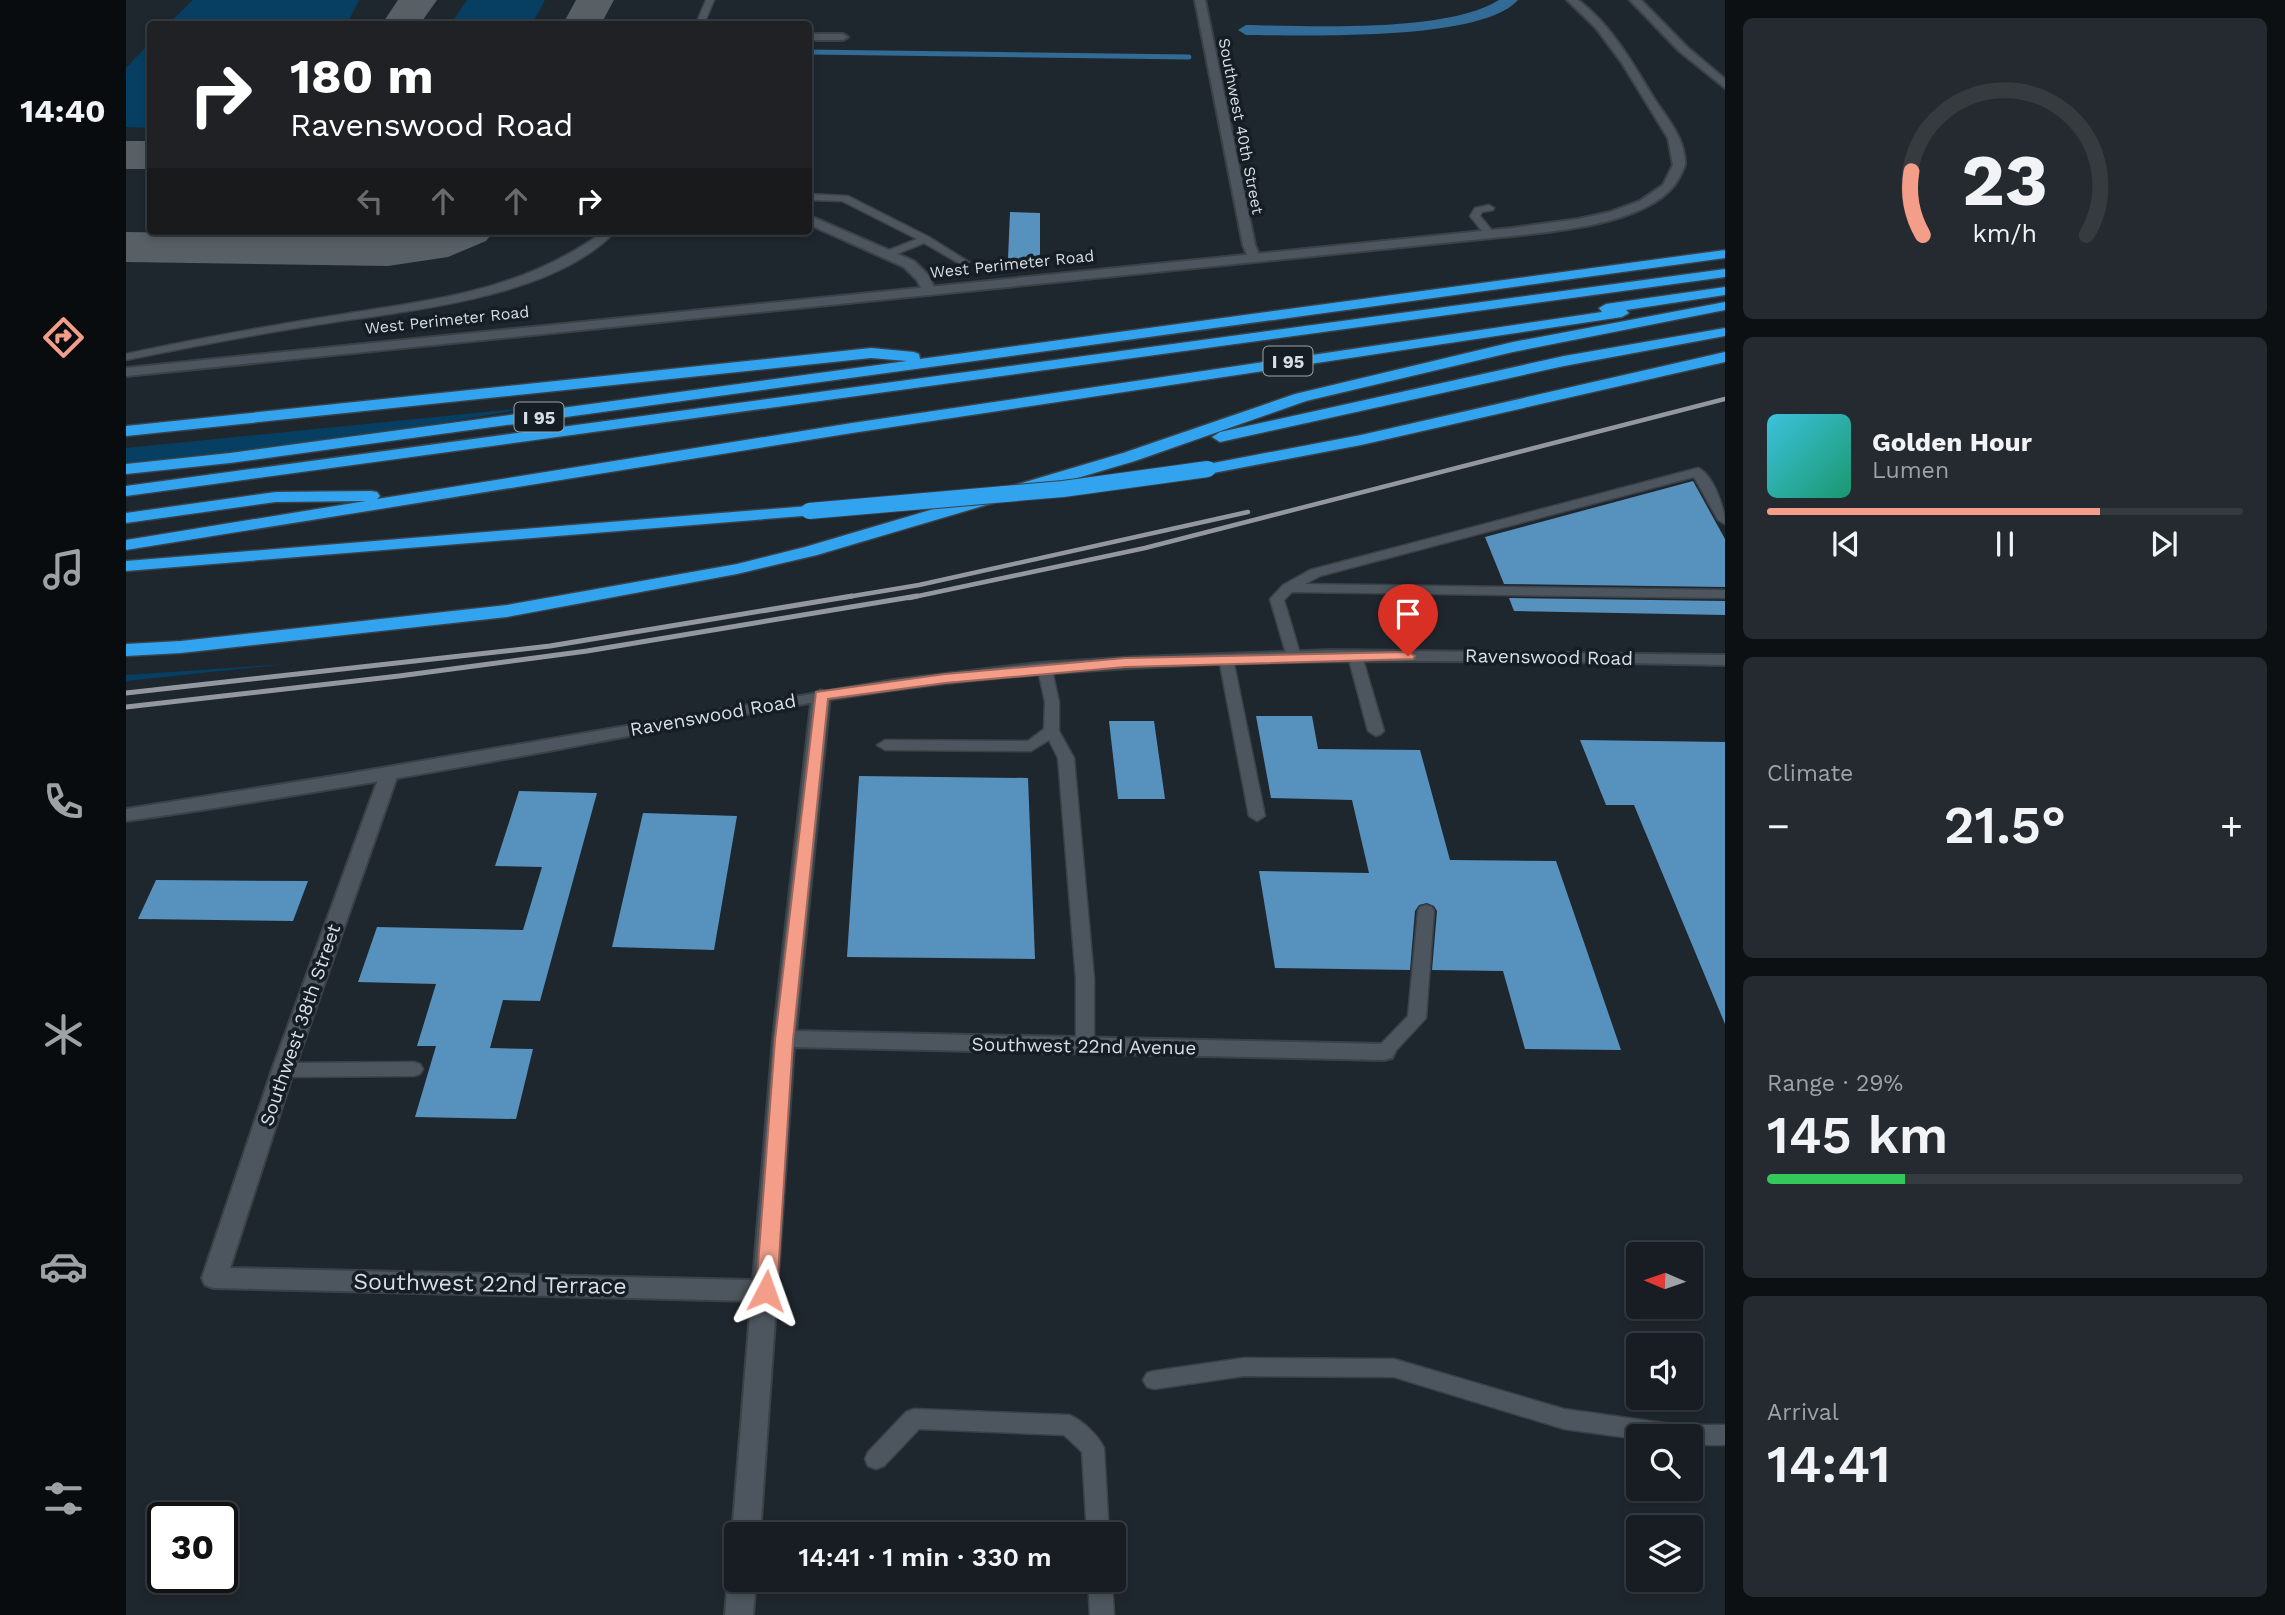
<!DOCTYPE html>
<meta charset="utf-8">
<style>
body{margin:0;font-family:"Work Sans",sans-serif;background:#242a2f;color:#f1f3f6;height:100vh;display:flex;flex-direction:column;font-size:26px;white-space:nowrap}
*{box-sizing:border-box;margin:0}
p{font-size:23px;color:#9ea2a5}
.icon{flex:none;width:38px;height:38px;fill:none;stroke:currentColor;stroke-width:2;stroke-linecap:round;stroke-linejoin:round}
.map{position:relative;flex:1;overflow:hidden}
.drawer{display:flex;flex-direction:column;gap:18px;padding:18px;background:#0d1013;width:560px}
.drawer>*{flex:none}
.banner{position:absolute;left:21px;top:21px;width:665px;height:214px;border-radius:7px;box-shadow:0 4px 10px #0003,0 0 0 2px #363b40;background:#202124;color:#fff;overflow:hidden}
.needle{width:46px;rotate:272deg}
.controls{position:absolute;left:1500px;top:1242px;display:grid;gap:14px}
.controls a{display:grid;place-items:center;width:77px;height:77px;border-radius:7px;background:#171d22;box-shadow:0 4px 10px #0003,0 0 0 2px #363b40;font-size:35px}
.speed{position:absolute;left:21px;top:1502px;display:flex;gap:14px;font-size:35px;font-weight:700;text-align:center}
.speed>*{display:grid;place-content:center;width:91px;height:91px;border-radius:50%;background:#171d22;box-shadow:0 4px 10px #0003,0 0 0 2px #363b40;line-height:1}
.speed .limit{border:4px solid #111;border-radius:10px;background:#fff;color:#111}
.pin{position:absolute;display:grid;place-items:center;width:60px;height:60px;color:#fff;margin:-72px -30px;border-radius:50% 50% 50% 0;rotate:-45deg;box-shadow:0 0 7px #0007}
.pin .icon{rotate:45deg}
.me{position:absolute;width:77px;margin:-38px;rotate:4deg;stroke-linejoin:round;filter:drop-shadow(0 0 5px #0008)}
.turn{display:flex;align-items:center;gap:24px;height:147px;padding:0 28px;font-size:32px}
.turn .icon{width:91px;height:91px;stroke-width:2.5}
.turn b{display:block;font-size:49px;line-height:60px}
.lanes{display:flex;align-items:center;height:66px;padding:0 28px;background:#0003;justify-content:center;gap:35px;direction:ltr}
.lanes .off{opacity:.35}
.big{font-size:52px;font-weight:600;line-height:1.1}
.drawer .card{flex:1;display:flex;flex-direction:column;justify-content:center;gap:10px;min-width:0;padding:0 24px;border-radius:10px;background:#242a2f}
.drawer .dial{align-items:center;gap:0}
.dial svg{height:182px;overflow:visible;fill:none;stroke:#363b40;stroke-width:7;stroke-linecap:round;text-anchor:middle}
.dial text{fill:#f1f3f6;stroke:none}
.song{display:flex;align-items:center;gap:21px}
.cover{width:84px;height:84px;border-radius:10px;background:linear-gradient(135deg,hsl(190 70% 55%),hsl(160 70% 35%))}
.played{height:7px;border-radius:4px;background:linear-gradient(90deg,#f49e8a 70%,#363b40 70%)}
.keys{display:flex;justify-content:space-around;direction:ltr}
.heat{display:flex;justify-content:space-between;align-items:center;font-size:38px;direction:ltr}
.charge{height:10px;border-radius:5px;background:linear-gradient(90deg,#34c759 29%,#363b40 0)}
.trip{position:absolute;left:598px;top:1522px;width:402px;height:70px;border-radius:7px;background:#171d22;box-shadow:0 4px 10px #0003,0 0 0 2px #363b40;font-weight:600;line-height:70px;text-align:center}
main{display:flex;flex:1;min-height:0}
.dock{display:flex;flex-direction:column;width:126px;justify-content:space-around;align-items:center;background:#090c0e;color:#9ea2a5}
.dock .icon{width:49px;height:49px}
.dock .on{color:#f49e8a}
.dock b{font-size:32px;color:#f1f3f6}
.map>svg:first-child{display:block}
</style>
<main>
<nav class="dock">
<b>14:40</b>
<svg class="icon on" aria-label="directions" viewBox="0 0 24 24"><path d="M12 3l9 9-9 9-9-9zM9 14v-3h6M13 9l2 2-2 2"/></svg>
<svg class="icon" aria-label="music" viewBox="0 0 24 24"><path d="M9 18V5l10-2v13"/><circle cx="6" cy="18" r="3"/><circle cx="16" cy="16" r="3"/></svg>
<svg class="icon" aria-label="phone" viewBox="0 0 24 24"><path d="M5 4h4l2 5-3 2q2 4 5 5l2-3 5 2v4C11 20 4 13 5 4z"/></svg>
<svg class="icon" aria-label="climate" viewBox="0 0 24 24"><path d="M12 3v18M4 7l16 10M4 17L20 7"/></svg>
<svg class="icon" aria-label="car" viewBox="0 0 24 24"><path d="M5 17H2v-5l4-1 3-4h7l3 4 3 1v5h-3M9 17h6M6 11h13"/><circle cx="7" cy="17" r="2"/><circle cx="17" cy="17" r="2"/></svg>
<svg class="icon" aria-label="filters" viewBox="0 0 24 24"><path d="M4 7h16M4 17h16"/><circle cx="9" cy="7" r="2"/><circle cx="15" cy="17" r="2"/></svg>
</nav>
<div class="map">
<svg width="1599" height="1615" viewBox="0 0 1599 1615">
<rect width="100%" height="100%" fill="#1f272e"/>
<!-- green -->
<g fill="#073f62">
<polygon points="67,0 233,0 221,24 42,24"/>
<polygon points="341,0 419,0 406,24 325,24"/>
<polygon points="24,43 24,128 0,127 0,68"/>
<polygon points="410,407 220,439 0,463 0,448"/>
<polygon points="162,664 0,681 0,675"/>
</g>
<g fill="none" stroke-linecap="round" stroke-linejoin="round">
<!-- stream -->
<polyline stroke="#316b96" stroke-width="5" points="682,52 1063,57"/>
<!-- canal -->
<path fill="#316b96" fill-rule="evenodd" d="M 1373,0 L 1392,0 C 1355,42 1177,35 1120,35 L 1112,30 L 1120,25 C 1185,26 1320,33 1373,0 Z"/>
<!-- taxiway -->
<g fill="#586066" fill-rule="evenodd">
<polygon points="272,0 311,0 294,24 256,24"/>
<polygon points="450,0 488,0 475,24 437,24"/>
<rect x="0" y="141" width="24" height="28"/>
<polygon points="298,231 368,231 360,241 322,257 262,266 0,262 0,232 262,236"/>
</g>
</g>
<!-- building -->
<g fill="#5791be">
<polygon points="884,212 914,213 914,259 882,259"/>
<polygon points="1567,481 1599,539 1599,587 1378,584 1359,537"/>
<polygon points="1383,598 1599,601 1599,615 1388,611"/>
<polygon points="1130,716 1186,716 1192,749 1294,750 1324,860 1430,861 1495,1050 1399,1049 1377,971 1306,970 1311,911 1308,906 1301,903 1293,905 1289,911 1284,970 1149,968 1133,871 1243,873 1226,800 1145,798"/>
<polygon points="983,721 1028,721 1039,799 992,799"/>
<polygon points="1454,740 1599,742 1599,1024 1508,805 1480,805"/>
<polygon points="733,776 902,778 909,959 721,957"/>
<polygon points="393,791 471,793 414,1001 377,1000 364,1048 407,1049 390,1119 289,1117 310,1046 291,1046 310,984 232,982 251,927 397,930 416,867 369,866"/>
<polygon points="517,813 611,816 588,950 486,947"/>
<polygon points="30,880 182,881 167,921 12,919"/>
</g>
<g fill="none" stroke-linecap="round" stroke-linejoin="round">
<!-- service casing -->
<g stroke="#3a4147" stroke-width="3">
<g id="service">
<polygon points="580,0 588,0 578,24 570,24"/>
<polygon points="682,194 722,196 803,237 843,262 834,264 798,243 766,256 758,256 758,252 791,239 716,201 682,200"/>
<polygon points="1363,205 1368,208 1367,210 1356,212 1354,216 1369,234 1364,237 1360,236 1344,216 1349,208"/>
<path d="M 478,231 L 490,231 C 424,300 280,310 189,325 C 126,335 63,347 0,360 L 0,354 C 68,339 137,327 206,316 C 304,300 396,292 478,231 Z"/>
<path d="M 1572,468 C 1587,474 1599,509 1599,524 L 1592,520 L 1568,477 L 1194,576 L 1179,584 L 1599,590 L 1599,598 L 1166,592 L 1158,600 L 1175,657 L 1168,661 L 1161,657 L 1144,599 L 1157,585 L 1184,570 Z"/>
<polygon points="1229,652 1236,656 1258,731 1255,734 1250,736 1242,731 1222,656"/>
<polygon points="1100,655 1107,659 1139,816 1131,821 1123,816 1093,659"/>
<polygon points="919,666 926,670 933,702 933,731 948,758 968,979 968,1045 965,1050 959,1052 953,1050 950,1045 950,979 932,758 923,740 905,751 759,750 751,745 759,740 902,741 918,729 919,702 912,670"/>
<polygon points="1300,905 1306,907 1308,911 1300,1018 1264,1057 1258,1059 1252,1057 1249,1052 1252,1047 1282,1016 1292,911 1294,907"/>
<polygon points="288,1062 294,1064 297,1069 294,1074 288,1076 157,1077 151,1075 148,1070 151,1065 157,1063"/>
<polygon points="1118,1358 1268,1359 1438,1409 1552,1425 1599,1425 1599,1445 1564,1445 1564,1437 1512,1437 1512,1439 1438,1429 1268,1377 1118,1376 1028,1389 1021,1387 1017,1380 1021,1373 1028,1371"/>
<path d="M 788,1409 L 943,1415 C 956,1420 972,1435 978,1448 L 983,1535 L 961,1535 L 956,1452 L 938,1435 L 793,1429 L 758,1466 L 750,1469 L 742,1466 L 739,1459 L 742,1452 L 780,1412 Z"/>
<polygon points="962,1580 986,1580 988,1615 964,1615"/>
</g>
</g>
<!-- minor casing -->
<g stroke="#3a4147" stroke-width="4">
<g id="minor">
<polygon points="1069,0 1079,0 1129,245 1134,257 1128,261 1123,260 1117,245"/>
<polygon points="682,34 717,34 722,37 717,40 682,40"/>
<polygon points="682,215 788,261 802,275 809,289 807,292 797,292 791,280 778,267 682,224"/>
<polygon points="695,690 704,695 670,1031 1258,1044 1266,1046 1269,1052 1266,1058 1258,1060 668,1047 634,1535 611,1535 611,1544 606,1535 625,1301 88,1288 79,1285 76,1278 146,1070 254,774 256,770 270,770 272,774 168,1070 104,1268 627,1280 647,1039 686,695"/>
<polygon points="611,1569 611,1580 630,1580 627,1615 599,1615 602,1580 606,1570"/>
</g>
</g>
<!-- tertiary casing -->
<g stroke="#3a4147" stroke-width="4">
<g id="tertiary">
<path d="M 1441,0 L 1452,0 C 1485,25 1506,62 1527,97 C 1540,117 1559,138 1559,163 C 1559,168 1555,173 1553,178 C 1529,223 1432,231 1386,236 L 0,376 L 0,368 L 1386,228 L 1452,219 L 1484,212 L 1514,201 L 1537,185 L 1547,165 L 1542,138 L 1496,63 L 1470,28 Z"/>
<polygon points="1504,0 1515,0 1561,47 1599,79 1599,88 1553,51"/>
<path d="M 1206,650 L 1599,655 L 1599,665 C 1337,660 1075,654 814,684 C 688,699 564,725 439,748 C 293,775 147,800 0,821 L 0,809 L 220,774 L 767,680 L 912,663 L 1010,657 Z"/>
</g>
</g>
<!-- motorway casing -->
<g stroke="#3a4147" stroke-width="3">
<g id="motorway">
<polygon points="1599,250 1599,258 104,463 0,474 0,464 104,453 781,361 745,358 0,436 0,426 745,348 788,352 793,354 794,359"/>
<polygon points="1599,269 1599,277 0,496 0,486"/>
<polygon points="1599,287 1599,295 1500,310 1503,313 1496,317 726,433 0,550 0,540 240,501 150,502 0,523 0,513 150,492 245,491 251,492 254,496 251,499 726,423 1476,312 1473,308 1480,304"/>
<polygon points="1599,302 1599,310 1387,352 1180,401 1009,461 691,555 611,574 381,617 55,653 0,656 0,644 55,641 381,605 611,564 679,547 997,453 1169,394 1387,342"/>
<polygon points="1599,328 1599,336 1438,366 1094,442 1086,437 1094,432 1438,356"/>
<polygon points="1599,352 1599,362 1235,445 1082,474 1074,469 1082,464 1235,435"/>
<polygon points="683,506 689,507 692,511 689,515 0,571 0,561"/>
</g>
</g>
<!-- service -->
<use href="#service" fill="#4d565e" fill-rule="evenodd"/>
<!-- minor -->
<use href="#minor" fill="#4d565e" fill-rule="evenodd"/>
<!-- tertiary -->
<use href="#tertiary" fill="#4d565e" fill-rule="evenodd"/>
<!-- motorway -->
<use href="#motorway" fill="#32a3ee" fill-rule="evenodd"/>
<!-- rail-far1 -->
<g stroke="#92989e" stroke-width="4.5">
<polyline points="715,598 793,585 1122,512"/>
<polyline points="783,598 1019,548 1599,399"/>
</g>
<!-- rail -->
<g stroke="#92989e" stroke-width="5">
<polyline points="0,693 424,646 726,596"/>
<polyline points="0,707 273,676 461,651 791,596"/>
</g>
<!-- motorway-bridge casing -->
<g stroke="#3a4147" stroke-width="18" stroke-linecap="butt">
<polyline id="motorway-bridge" points="683,511 937,489 1082,469"/>
</g>
<!-- motorway-bridge -->
<use href="#motorway-bridge" stroke="#32a3ee" stroke-width="16"/>
</g>
<!-- route -->
<polygon fill="#f49e8a" stroke="#9f675a" stroke-width="2" points="1282,652 1289,656 1287,659 999,667 819,683 702,699 667,1040 651,1291 648,1297 640,1300 633,1297 630,1291 649,1040 690,692 819,674 999,658"/>
<g text-anchor="middle" dominant-baseline="central" stroke-width="7" stroke-linejoin="round" paint-order="stroke">
<!-- far-street labels -->
<g font-size="16" fill="#d8dee3" stroke="#151e24">
<text transform="translate(1115 126) rotate(79)">Southwest 40th Street</text>
<text transform="translate(886 264) rotate(-6)">West Perimeter Road</text>
<text transform="translate(321 320) rotate(-6)">West Perimeter Road</text>
</g>
<!-- shield labels -->
<g fill="#151e24" stroke="#9ea4aa" stroke-width="2">
<rect x="1137.5" y="346.5" width="49" height="29" rx="5"/>
<rect x="388.5" y="402.5" width="49" height="29" rx="5"/>
</g>
<g font-size="18" font-weight="bold" fill="#d8dee3">
<text x="1162" y="361">I 95</text>
<text x="413" y="417">I 95</text>
</g>
<!-- street labels -->
<g font-size="19" fill="#d8dee3" stroke="#151e24">
<text transform="translate(1423 657) rotate(1)">Ravenswood Road</text>
<text transform="translate(587 715) rotate(-10)">Ravenswood Road</text>
<text transform="translate(174 1025) rotate(-71)">Southwest 38th Street</text>
<text transform="translate(958 1046) rotate(1)">Southwest 22nd Avenue</text>
</g>
<!-- near-street labels -->
<g font-size="23" fill="#d8dee3" stroke="#151e24">
<text transform="translate(364 1284) rotate(1)">Southwest 22nd Terrace</text>
</g>
</g>
</svg>
<div class="controls">
<a><svg class="needle" viewBox="-14 -14 28 28"><path d="M0-13l5 13h-10z" fill="#e53935"/><path d="M0 13l5-13h-10z" fill="#9ea2a5"/></svg></a>
<a><svg class="icon" aria-label="sound" viewBox="0 0 24 24"><path d="M4 9h4l5-4v14l-5-4H4zM17 9q2 3 0 6"/></svg></a>
<a><svg class="icon" aria-label="search" viewBox="0 0 24 24"><circle cx="10" cy="10" r="6"/><path d="M15 15l6 6"/></svg></a>
<a><svg class="icon" aria-label="layers" viewBox="0 0 24 24"><path d="M12 4l9 5-9 5-9-5zM3 14l9 5 9-5"/></svg></a>
</div>
<div class="speed"><div class="limit">30</div></div>
<div class="pin" style="left:1282px;top:656px;background:#d93025"><svg class="icon" aria-label="arrive" viewBox="0 0 24 24"><path d="M6 21V4h12l-3 4 3 4H6"/></svg></div>
<svg class="me" style="left:640px;top:1291px" viewBox="-20 -20 40 40"><path d="M0-17L14 15 0 8-14 15z" fill="#f49e8a" stroke="#fff" stroke-width="4"/></svg>
<div class="trip">14:41 · 1 min · 330 m</div>
<div class="banner">
<div class="turn"><svg class="icon" aria-label="right" viewBox="0 0 24 24"><path d="M7 20v-9h11M14 6l5 5-5 5"/></svg><div><b>180 m</b>Ravenswood Road</div></div>
<div class="lanes"><svg class="icon off" aria-label="left" viewBox="0 0 24 24"><path d="M17 20v-9H6M10 6l-5 5 5 5"/></svg><svg class="icon off" aria-label="ahead" viewBox="0 0 24 24"><path d="M12 20V5M6 11l6-6 6 6"/></svg><svg class="icon off" aria-label="ahead" viewBox="0 0 24 24"><path d="M12 20V5M6 11l6-6 6 6"/></svg><svg class="icon" aria-label="right" viewBox="0 0 24 24"><path d="M7 20v-9h11M14 6l5 5-5 5"/></svg></div>
</div>
</div>
<section class="drawer">
<div class="card dial"><svg viewBox="0 0 100 80">
<path d="M14 69A42 42 0 1 1 86 69"/>
<path d="M14 69A42 42 0 0 1 9 41" stroke="#f49e8a"/>
<text x="50" y="56" font-size="32" font-weight="700">23</text>
<text x="50" y="72" font-size="11">km/h</text>
</svg></div>
<div class="card">
<div class="song"><i class="cover"></i><div><b>Golden Hour</b><p>Lumen</p></div></div>
<div class="played"></div>
<div class="keys"><svg class="icon" aria-label="previous" viewBox="0 0 24 24"><path d="M18 5L8 12l10 7zM5 5v14"/></svg><svg class="icon" aria-label="pause" viewBox="0 0 24 24"><path d="M8 5v14M16 5v14"/></svg><svg class="icon" aria-label="next" viewBox="0 0 24 24"><path d="M6 5l10 7-10 7zM19 5v14"/></svg></div>
</div>
<div class="card"><p>Climate</p>
<div class="heat"><a>−</a><b class="big">21.5°</b><a>+</a></div>
</div>
<div class="card"><p>Range · 29%</p><b class="big">145 km</b><div class="charge"></div></div>
<div class="card"><p>Arrival</p><b class="big">14:41</b></div>
</section>
</main>
